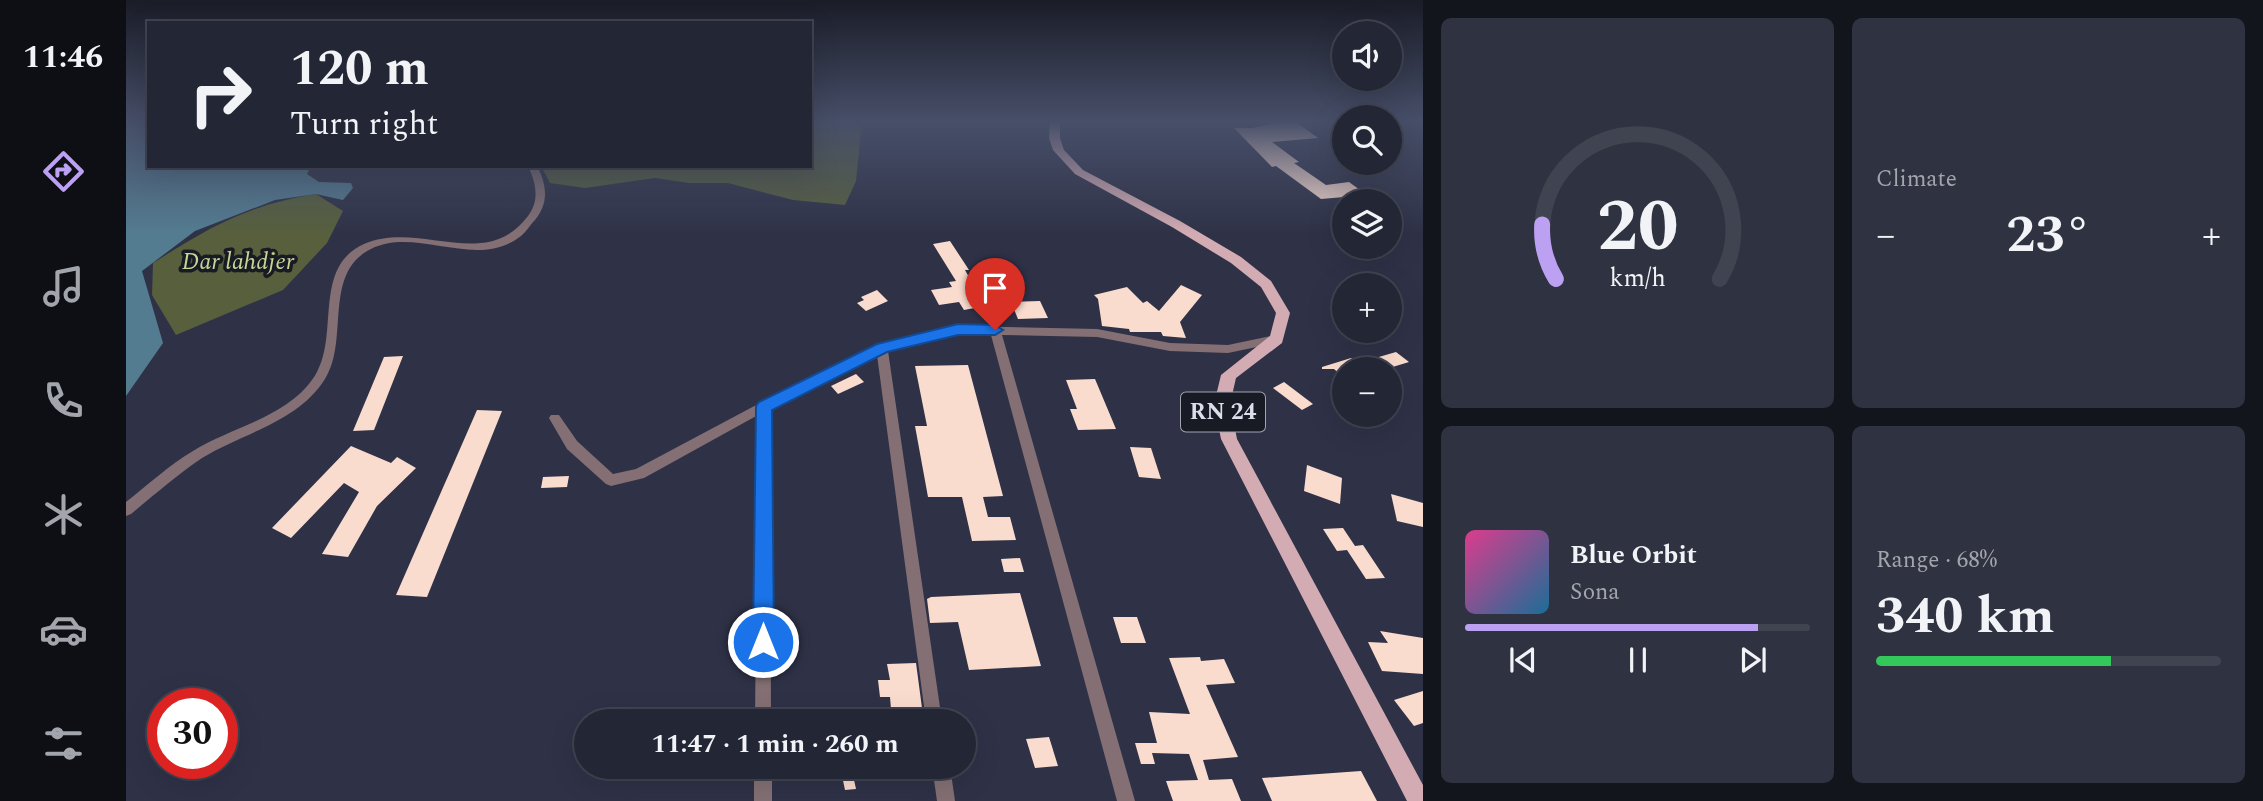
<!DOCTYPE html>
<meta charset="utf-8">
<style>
body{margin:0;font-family:Spectral,serif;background:#2f3241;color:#f1f3f6;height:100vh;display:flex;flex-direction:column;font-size:26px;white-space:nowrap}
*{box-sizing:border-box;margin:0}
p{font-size:23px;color:#a3a5ad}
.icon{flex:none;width:38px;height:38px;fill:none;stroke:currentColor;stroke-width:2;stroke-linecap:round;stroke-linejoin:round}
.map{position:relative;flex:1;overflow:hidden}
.panel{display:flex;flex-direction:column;gap:18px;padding:18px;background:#13151d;width:840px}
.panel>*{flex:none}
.top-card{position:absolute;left:21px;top:21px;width:665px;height:147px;border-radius:0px;box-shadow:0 7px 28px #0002,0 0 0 2px #404350;background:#232635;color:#f1f3f6;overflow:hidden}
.tools{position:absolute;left:1206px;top:21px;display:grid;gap:14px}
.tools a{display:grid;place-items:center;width:70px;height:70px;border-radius:50%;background:#232635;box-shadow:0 7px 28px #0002,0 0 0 2px #404350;font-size:35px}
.speed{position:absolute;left:21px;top:688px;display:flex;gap:14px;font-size:35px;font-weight:700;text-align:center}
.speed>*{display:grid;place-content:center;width:91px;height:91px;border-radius:50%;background:#232635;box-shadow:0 7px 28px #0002,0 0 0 2px #404350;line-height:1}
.speed .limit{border:10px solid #d22;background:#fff;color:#111}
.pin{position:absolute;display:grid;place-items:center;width:60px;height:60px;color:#fff;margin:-72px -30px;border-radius:50% 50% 50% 0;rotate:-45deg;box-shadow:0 0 7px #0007}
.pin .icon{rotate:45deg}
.me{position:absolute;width:77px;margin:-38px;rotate:0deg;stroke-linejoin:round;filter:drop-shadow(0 0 5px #0008)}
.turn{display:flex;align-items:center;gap:24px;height:147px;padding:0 28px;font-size:32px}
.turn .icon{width:91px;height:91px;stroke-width:2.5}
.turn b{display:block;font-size:49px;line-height:60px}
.big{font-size:52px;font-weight:700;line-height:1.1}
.panel .widget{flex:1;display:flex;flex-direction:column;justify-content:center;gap:10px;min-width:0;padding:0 24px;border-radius:10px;background:#2f3241}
.panel .dial{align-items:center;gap:0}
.dial svg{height:182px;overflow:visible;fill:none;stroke:#404350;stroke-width:7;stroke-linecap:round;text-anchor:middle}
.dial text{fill:#f1f3f6;stroke:none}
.song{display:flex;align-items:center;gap:21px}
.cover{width:84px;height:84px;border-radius:10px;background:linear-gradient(135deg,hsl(330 70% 55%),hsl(200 70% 35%))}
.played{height:7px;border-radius:4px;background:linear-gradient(90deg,#bca0f2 85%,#404350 85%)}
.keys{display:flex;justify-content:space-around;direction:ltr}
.heat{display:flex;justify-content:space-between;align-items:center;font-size:38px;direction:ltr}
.charge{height:10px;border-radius:5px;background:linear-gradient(90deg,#34c759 68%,#404350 0)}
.panel .tiles{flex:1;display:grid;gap:18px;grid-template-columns:repeat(2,1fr)}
.trip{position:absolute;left:448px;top:709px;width:402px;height:70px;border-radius:35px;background:#232635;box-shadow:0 7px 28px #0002,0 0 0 2px #404350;font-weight:700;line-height:70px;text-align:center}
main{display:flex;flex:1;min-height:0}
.tabs{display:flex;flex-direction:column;width:126px;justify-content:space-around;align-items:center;background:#0e0f15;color:#a3a5ad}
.tabs .icon{width:49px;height:49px}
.tabs .current{color:#bca0f2}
.tabs b{font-size:32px;color:#f1f3f6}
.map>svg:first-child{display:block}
</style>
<main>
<nav class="tabs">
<b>11:46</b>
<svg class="icon current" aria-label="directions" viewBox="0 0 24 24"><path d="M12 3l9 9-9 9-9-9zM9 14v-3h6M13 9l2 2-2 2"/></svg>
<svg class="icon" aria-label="music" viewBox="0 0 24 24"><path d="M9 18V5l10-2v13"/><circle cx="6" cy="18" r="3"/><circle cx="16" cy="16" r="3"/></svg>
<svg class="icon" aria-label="phone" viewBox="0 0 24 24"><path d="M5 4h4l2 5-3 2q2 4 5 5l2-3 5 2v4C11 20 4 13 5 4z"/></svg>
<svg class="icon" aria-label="climate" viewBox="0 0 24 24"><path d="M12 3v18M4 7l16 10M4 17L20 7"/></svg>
<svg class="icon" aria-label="car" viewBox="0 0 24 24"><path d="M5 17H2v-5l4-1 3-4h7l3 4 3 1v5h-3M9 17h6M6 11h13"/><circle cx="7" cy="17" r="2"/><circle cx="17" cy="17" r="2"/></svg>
<svg class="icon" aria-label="filters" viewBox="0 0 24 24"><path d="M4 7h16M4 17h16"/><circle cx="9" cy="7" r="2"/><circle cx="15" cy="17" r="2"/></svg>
</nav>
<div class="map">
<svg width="1297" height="801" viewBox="0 0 1297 801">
<rect width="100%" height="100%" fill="#2f3247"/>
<!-- green -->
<g fill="#575f3d">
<polygon points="684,122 736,122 730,181 719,205 667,200 602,183 563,183 529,178 459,188 424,183 415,166 684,166"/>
<path d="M 190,194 L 217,211 L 201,243 L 157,290 L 50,335 L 26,295 L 27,263 C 84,227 122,205 190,194 Z"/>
</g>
<!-- water -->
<polygon fill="#547c91" points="0,122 23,122 23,166 185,166 181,174 193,182 225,183 227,188 217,200 190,194 149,200 69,231 16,271 37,343 0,396"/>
<!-- building -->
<g fill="#fadccf">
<polygon points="1152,122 1170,122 1192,138 1146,142 1173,162 1168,163 1200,185 1223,182 1241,195 1195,199 1150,166 1146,167 1108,128 1127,128"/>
<polygon points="824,241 843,270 839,270 859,306 838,310 833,302 813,305 805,290 826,287 823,282 830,281 807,244"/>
<polygon points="1055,285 1076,295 1054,322 1060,338 1037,336 1035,332 1004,332 1003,329 976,326 972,299 968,295 1001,287 1017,303 1021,301 1033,311"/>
<polygon points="751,290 762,301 740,311 731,303 738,300 735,297"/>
<polygon points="914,301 922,318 892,319 885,302"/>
<polygon points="1270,352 1283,362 1260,369 1218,369 1218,378 1208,369 1196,369 1196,367 1225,358 1232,363"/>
<polygon points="277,356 248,430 227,431 258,357"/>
<polygon points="842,365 877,496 857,497 862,517 884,517 890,540 846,541 836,497 802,497 789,426 801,426 789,366"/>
<polygon points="730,374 738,382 712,394 705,386"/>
<polygon points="969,379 990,429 952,430 944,409 951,409 940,380"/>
<polygon points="1158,382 1187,404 1176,410 1147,388"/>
<polygon points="351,410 376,411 301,597 270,595"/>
<polygon points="225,446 265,463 271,457 290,468 251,506 222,557 196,554 233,492 218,483 165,538 146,528"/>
<polygon points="1004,447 1025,448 1035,479 1013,477"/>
<polygon points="1181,465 1216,478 1214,504 1178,491"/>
<polygon points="443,476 441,487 415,488 417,477"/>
<polygon points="1265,494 1297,503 1297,527 1271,521"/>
<polygon points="1217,528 1229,546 1237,545 1259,578 1240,579 1221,550 1211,551 1197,529"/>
<polygon points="894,558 898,572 878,572 875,559"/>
<polygon points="894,593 915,666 843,670 832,622 804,623 801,599 805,597"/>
<polygon points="987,617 1011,617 1020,643 995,643"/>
<polygon points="1254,631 1297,638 1297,674 1256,671 1242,642 1262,643"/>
<polygon points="1074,657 1075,661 1098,659 1109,683 1080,685 1112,757 1077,760 1083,780 1106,779 1115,801 1047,801 1040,781 1072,780 1063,754 1026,753 1029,764 1015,764 1009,743 1031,743 1023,712 1064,714 1043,658"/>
<polygon points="790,663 796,708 765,709 764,697 754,697 752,680 764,680 761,664"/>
<polygon points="1297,691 1297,723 1288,726 1268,700"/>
<polygon points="923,737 932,766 909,768 900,739"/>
<polygon points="714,766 725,766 730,789 719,790"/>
<polygon points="1235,771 1251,801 1146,801 1136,778"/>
</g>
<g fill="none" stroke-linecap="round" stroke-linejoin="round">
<!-- minor -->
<g fill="#847074" fill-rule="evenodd">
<path d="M 402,166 L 411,166 C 421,185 423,203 409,220 C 404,225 400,232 395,236 C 350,271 291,226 245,249 C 196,273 224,340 199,379 C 172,422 117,433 76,458 C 51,475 28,495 5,514 L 0,516 L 0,502 C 22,485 43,465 67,451 C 107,426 167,416 191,372 C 213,332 187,267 238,244 C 295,220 359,273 402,216 C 414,200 410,183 402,166 Z"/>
<polygon points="832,326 971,329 1044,343 1102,345 1150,335 1156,339 1150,343 1102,353 1044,351 971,337 876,335 1009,801 991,801 865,335 832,334 762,351 816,721 800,721 751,355 644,408 645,721 629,721 632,415 518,478 485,486 480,484 441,449 423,418 425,415 433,415 451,441 487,474 510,469 634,403 752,345"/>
<rect x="628" y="766" width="18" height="35"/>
<polygon points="806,766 824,766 829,801 811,801"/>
</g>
<!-- major -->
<polygon fill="#d3acb3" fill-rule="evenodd" points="924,122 934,122 934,138 938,150 957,170 1054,221 1115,257 1145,281 1164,313 1156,343 1110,378 1104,404 1111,439 1297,785 1297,801 1281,801 1095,439 1088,404 1095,375 1144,336 1150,313 1135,287 1105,263 1046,227 949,174 927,150 923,138"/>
</g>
<!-- sky -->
<linearGradient id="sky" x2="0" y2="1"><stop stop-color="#1a1c27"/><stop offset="0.52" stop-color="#474f69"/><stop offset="1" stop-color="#474f69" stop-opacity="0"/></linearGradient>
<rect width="1297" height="234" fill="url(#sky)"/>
<!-- route -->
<polygon fill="#1a73e8" stroke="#114b97" stroke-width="2" points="832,324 869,325 877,330 869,335 832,335 761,352 646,410 648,642 645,650 637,652 630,650 627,642 630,406 633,402 751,344"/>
<g text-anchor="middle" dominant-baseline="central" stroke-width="7" stroke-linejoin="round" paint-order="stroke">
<!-- shield labels -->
<rect fill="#191b24" stroke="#a1a4af" stroke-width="2" x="1055" y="392.5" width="84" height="39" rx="5"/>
<g font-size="23" font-weight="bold" fill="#dbdeeb">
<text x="1097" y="412">RN 24</text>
</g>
<!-- park labels -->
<g font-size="24" font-style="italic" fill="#c7d595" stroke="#191b24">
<text x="112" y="262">Dar lahdjer</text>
</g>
</g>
</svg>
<div class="tools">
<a><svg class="icon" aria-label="sound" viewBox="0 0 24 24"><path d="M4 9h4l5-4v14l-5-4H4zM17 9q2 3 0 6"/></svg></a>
<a><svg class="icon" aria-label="search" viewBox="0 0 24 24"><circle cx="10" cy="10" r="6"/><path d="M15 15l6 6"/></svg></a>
<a><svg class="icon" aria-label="layers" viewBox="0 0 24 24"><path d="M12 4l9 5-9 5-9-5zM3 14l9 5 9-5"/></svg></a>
<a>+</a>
<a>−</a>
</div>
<div class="speed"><div class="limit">30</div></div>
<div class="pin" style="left:869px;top:330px;background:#d93025"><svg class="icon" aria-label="arrive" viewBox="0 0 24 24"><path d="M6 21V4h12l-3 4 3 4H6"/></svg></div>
<svg class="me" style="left:637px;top:642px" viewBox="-20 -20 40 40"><circle r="17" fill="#1a73e8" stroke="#fff" stroke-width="3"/><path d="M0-11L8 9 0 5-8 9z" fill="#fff"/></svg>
<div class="trip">11:47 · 1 min · 260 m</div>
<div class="top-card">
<div class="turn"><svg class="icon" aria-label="right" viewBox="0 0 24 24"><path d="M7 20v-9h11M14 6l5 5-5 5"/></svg><div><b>120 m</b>Turn right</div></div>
</div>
</div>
<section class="panel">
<div class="tiles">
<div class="widget dial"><svg viewBox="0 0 100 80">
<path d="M14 69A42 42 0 1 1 86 69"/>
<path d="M14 69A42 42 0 0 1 8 45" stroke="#bca0f2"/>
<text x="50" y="56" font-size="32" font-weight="700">20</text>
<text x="50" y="72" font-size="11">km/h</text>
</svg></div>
<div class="widget"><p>Climate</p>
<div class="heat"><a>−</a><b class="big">23°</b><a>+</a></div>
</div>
<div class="widget">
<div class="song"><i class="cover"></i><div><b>Blue Orbit</b><p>Sona</p></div></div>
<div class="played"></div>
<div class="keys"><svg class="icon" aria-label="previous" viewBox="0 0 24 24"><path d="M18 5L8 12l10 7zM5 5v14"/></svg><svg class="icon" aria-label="pause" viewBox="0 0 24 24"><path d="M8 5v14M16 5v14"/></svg><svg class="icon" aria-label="next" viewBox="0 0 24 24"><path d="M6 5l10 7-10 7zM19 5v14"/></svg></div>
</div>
<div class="widget"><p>Range · 68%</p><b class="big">340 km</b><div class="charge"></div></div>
</div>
</section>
</main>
